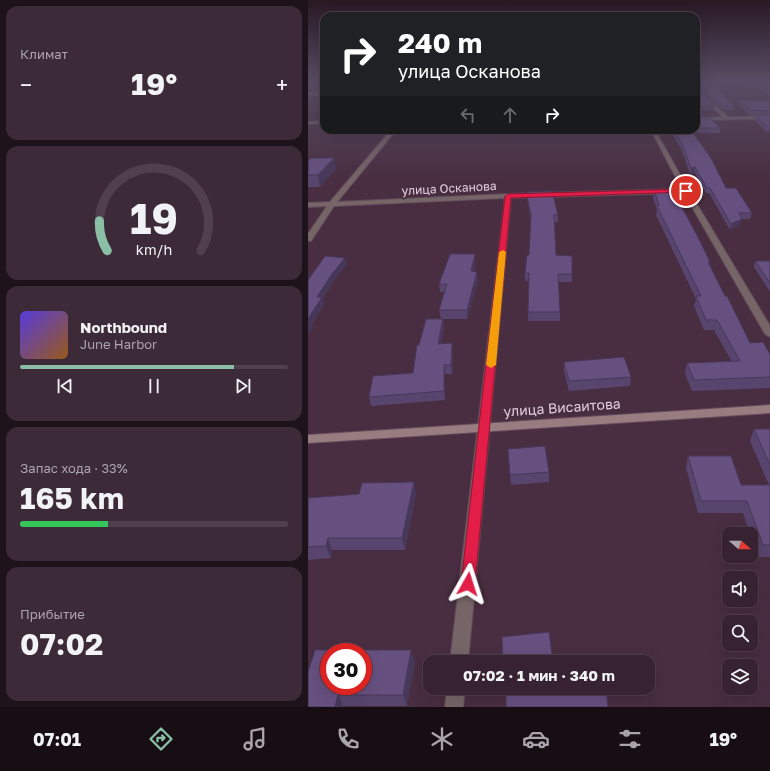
<!DOCTYPE html>
<html lang="ru">
<meta charset="utf-8">
<style>
body{margin:0;font-family:"Golos Text",sans-serif;background:#3d2a38;color:#f1f3f6;height:100vh;display:flex;flex-direction:column;font-size:15px;white-space:nowrap}
*{box-sizing:border-box;margin:0}
p{font-size:13px;color:#aaa4ab}
.icon{flex:none;width:22px;height:22px;fill:none;stroke:currentColor;stroke-width:2;stroke-linecap:round;stroke-linejoin:round}
.map{position:relative;flex:1;overflow:hidden}
.sheet{display:flex;flex-direction:column;gap:6px;padding:6px;background:#1e131a;width:308px}
.sheet>*{flex:none}
.banner{position:absolute;left:12px;top:12px;width:380px;height:122px;border-radius:12px;box-shadow:0 4px 16px #0002,0 0 0 1px #503f4c;background:#202124;color:#fff;overflow:hidden}
.needle{width:26px;rotate:110deg}
.controls{position:absolute;left:414px;top:527px;display:grid;gap:8px}
.controls a{display:grid;place-items:center;width:36px;height:36px;border-radius:8px;background:#362230;box-shadow:0 4px 16px #0002,0 0 0 1px #503f4c;font-size:20px}
.speed{position:absolute;left:12px;top:643px;display:flex;gap:8px;font-size:20px;font-weight:700;text-align:center}
.speed>*{display:grid;place-content:center;width:52px;height:52px;border-radius:50%;background:#362230;box-shadow:0 4px 16px #0002,0 0 0 1px #503f4c;line-height:1}
.speed .limit{border:6px solid #d22;background:#fff;color:#111}
.pin{position:absolute;display:grid;place-items:center;width:34px;height:34px;color:#fff;margin:-17px;border:2px solid #fff;border-radius:50%;box-shadow:0 1px 4px #0007}
.me{position:absolute;width:44px;margin:-22px;rotate:6deg;stroke-linejoin:round;filter:drop-shadow(0 0 3px #0008)}
.turn{display:flex;align-items:center;gap:14px;height:84px;padding:0 12px;font-size:18px}
.turn .icon{width:52px;height:52px;stroke-width:2.5}
.turn b{display:block;font-size:28px;line-height:34px}
.lanes{display:flex;align-items:center;height:38px;padding:0 12px;background:#0003;justify-content:center;gap:20px;direction:ltr}
.lanes .off{opacity:.35}
.big{font-size:30px;font-weight:700;line-height:1.1}
.sheet .widget{flex:1;display:flex;flex-direction:column;justify-content:center;gap:6px;min-width:0;padding:0 14px;border-radius:12px;background:#3d2a38}
.sheet .dial{align-items:center;gap:0}
.dial svg{height:104px;overflow:visible;fill:none;stroke:#503f4c;stroke-width:7;stroke-linecap:round;text-anchor:middle}
.dial text{fill:#f1f3f6;stroke:none}
.song{display:flex;align-items:center;gap:12px}
.cover{width:48px;height:48px;border-radius:6px;background:linear-gradient(135deg,hsl(250 70% 55%),hsl(30 70% 35%))}
.played{height:4px;border-radius:2px;background:linear-gradient(90deg,#8abfa5 80%,#503f4c 80%)}
.keys{display:flex;justify-content:space-around;direction:ltr}
.heat{display:flex;justify-content:space-between;align-items:center;font-size:22px;direction:ltr}
.charge{height:6px;border-radius:3px;background:linear-gradient(90deg,#34c759 33%,#503f4c 0)}
.trip{position:absolute;left:115px;top:655px;width:232px;height:40px;border-radius:12px;background:#362230;box-shadow:0 4px 16px #0002,0 0 0 1px #503f4c;font-weight:700;line-height:40px;text-align:center}
.dock{display:flex;height:64px;justify-content:space-around;align-items:center;background:#160e13;color:#aaa4ab}
.dock .icon{width:28px;height:28px}
.dock .active{color:#8abfa5}
.dock b{font-size:18px;color:#f1f3f6}
main{display:flex;flex:1;min-height:0}
.map>svg:first-child{display:block}
</style>
<main>
<section class="sheet">
<div class="widget"><p>Климат</p>
<div class="heat"><a>−</a><b class="big">19°</b><a>+</a></div>
</div>
<div class="widget dial"><svg viewBox="0 0 100 80">
<path d="M14 69A42 42 0 1 1 86 69"/>
<path d="M14 69A42 42 0 0 1 8 46" stroke="#8abfa5"/>
<text x="50" y="56" font-size="32" font-weight="700">19</text>
<text x="50" y="72" font-size="11">km/h</text>
</svg></div>
<div class="widget">
<div class="song"><i class="cover"></i><div><b>Northbound</b><p>June Harbor</p></div></div>
<div class="played"></div>
<div class="keys"><svg class="icon" aria-label="previous" viewBox="0 0 24 24"><path d="M18 5L8 12l10 7zM5 5v14"/></svg><svg class="icon" aria-label="pause" viewBox="0 0 24 24"><path d="M8 5v14M16 5v14"/></svg><svg class="icon" aria-label="next" viewBox="0 0 24 24"><path d="M6 5l10 7-10 7zM19 5v14"/></svg></div>
</div>
<div class="widget"><p>Запас хода · 33%</p><b class="big">165 km</b><div class="charge"></div></div>
<div class="widget"><p>Прибытие</p><b class="big">07:02</b></div>
</section>
<div class="map">
<svg width="462" height="707" viewBox="0 0 462 707">
<rect width="100%" height="100%" fill="#482e40"/>
<g fill="none" stroke-linecap="round" stroke-linejoin="round">
<!-- street casing -->
<g stroke="#634b5c" stroke-width="2">
<g id="street">
<polygon points="388,88 420,117 462,117 462,119 388,120 388,118 415,117 388,91"/>
<rect x="0" y="93" width="16" height="2"/>
<polygon points="16,121 16,123 0,124 0,122"/>
<polygon points="83,130 88,130 29,202 200,194 374,189 343,130 347,130 381,191 462,326 462,337 457,334 376,193 203,198 160,662 142,662 197,198 26,206 3,241 0,241 0,234 19,206 0,207 0,203 22,202"/>
<polygon points="139,688 157,688 155,707 137,707"/>
</g>
</g>
<!-- secondary casing -->
<g stroke="#634b5c" stroke-width="2">
<polygon id="secondary" points="462,405 462,413 0,443 0,435"/>
</g>
<!-- street -->
<use href="#street" fill="#766566" fill-rule="evenodd"/>
<!-- secondary -->
<use href="#secondary" fill="#977d7f" fill-rule="evenodd"/>
</g>
<!-- wall -->
<g fill="#58456e">
<polygon points="388,80 427,106 426,110 415,110 389,87 388,87"/>
<polygon points="438,80 462,80 462,96"/>
<polygon points="16,84 16,92 12,92 11,88"/>
<polygon points="388,88 407,106 406,110 394,110 395,112 395,116 412,128 412,133 386,133 418,188 444,213 442,219 433,219 432,225 422,230 401,193 398,193 387,173 382,174 374,151 363,132 363,130 388,130"/>
<polygon points="432,100 462,100 462,132 459,132 447,121 448,116 442,116 431,105"/>
<polygon points="26,158 28,169 12,187 0,187 0,161"/>
<polygon points="346,189 371,202 402,262 401,265 442,343 462,354 462,388 384,391 377,374 379,363 424,362 406,330 396,330 386,306 388,299 348,215 349,210 345,198"/>
<polygon points="218,192 250,215 250,222 246,222 248,255 264,274 264,282 250,282 252,312 252,321 220,321 221,281 217,281 217,273 221,255 223,221 219,199"/>
<polygon points="167,254 167,262 166,272 170,280 159,319 135,319 136,328 133,344 145,352 144,374 137,374 137,400 63,406 61,397 105,373 111,345 133,319 131,310 137,292 132,292 131,284"/>
<polygon points="447,261 462,261 462,292 446,267"/>
<polygon points="256,362 323,377 322,386 261,391 256,371"/>
<polygon points="446,429 462,429 462,557 450,557 443,536 443,534 442,534 435,513 390,513 378,468 380,456 433,485 461,485 442,441"/>
<polygon points="200,449 241,472 241,482 203,485"/>
<polygon points="108,494 97,550 24,550 23,558 0,560 0,498"/>
<polygon points="107,662 99,706 35,706 35,707 0,707"/>
</g>
<!-- shaded-wall -->
<g fill="#47385a">
<polygon points="388,112 395,112 395,116 388,117"/>
<polygon points="26,158 28,169 12,187 10,175"/>
<polygon points="387,167 387,173 382,174 383,168"/>
<polygon points="434,219 432,225 422,230 423,224"/>
<polygon points="167,254 167,262 164,280 163,271"/>
<polygon points="37,258 39,265 25,282 15,299 16,305 4,325 5,328 0,334 0,319 9,297 24,274"/>
<polygon points="169,272 170,280 159,319 159,310"/>
<polygon points="135,319 136,328 131,353 130,344"/>
<polygon points="144,343 145,352 144,374 143,365"/>
<polygon points="136,365 137,374 137,400 136,391"/>
<polygon points="106,482 108,494 97,550 94,538"/>
<polygon points="20,538 24,550 23,558 18,546"/>
<polygon points="103,650 107,662 99,706 95,695"/>
<polygon points="30,695 35,706 35,707 27,707"/>
</g>
<!-- building -->
<g fill="#665080" stroke="#47385a" fill-rule="evenodd">
<polygon points="388,80 400,80 427,106 415,106 390,83 388,83"/>
<polygon points="445,80 462,80 462,91"/>
<polygon points="16,84 16,88 11,88"/>
<polygon points="388,88 407,106 389,106 395,112 388,112"/>
<polygon points="432,100 462,100 462,111 443,110"/>
<polygon points="448,115 462,115 462,127 460,127"/>
<polygon points="388,116 401,117 412,128 388,128"/>
<polygon points="366,130 383,130 403,158 418,188 428,188 444,213 431,213 434,219 423,224 402,188 399,188 387,167 383,168 375,146"/>
<polygon points="3,158 26,158 10,175 0,175 0,161"/>
<polygon points="346,189 366,190 371,202 392,241 402,262 400,262 417,296 419,296 442,343 455,342 462,354 462,377 386,380 379,363 432,361 409,320 398,320 388,296 393,296 349,206 351,206"/>
<polygon points="244,191 250,215 246,215 248,255 264,256 264,274 250,274 252,312 220,312 221,273 217,273 219,255 221,255 223,215 218,192"/>
<polygon points="142,254 167,254 163,271 169,272 159,310 131,310 139,284 131,284"/>
<polygon points="17,256 37,258 24,274 9,297 14,297 0,319 0,280"/>
<polygon points="447,261 462,261 462,283"/>
<polygon points="118,319 135,319 130,344 144,343 143,365 136,365 136,391 61,397 65,376 105,373 109,345 111,345"/>
<polygon points="316,357 323,377 261,381 256,362"/>
<polygon points="446,429 462,429 462,465"/>
<polygon points="237,446 241,472 202,475 200,449"/>
<polygon points="380,456 423,456 433,485 462,485 462,545 455,545 439,501 393,501"/>
<polygon points="106,482 94,538 20,538 18,546 0,547 0,498 51,494 54,483"/>
<polygon points="241,632 245,662 195,662 194,637"/>
<path d="M 7,650 L 103,650 L 95,695 L 30,695 L 27,707 L 0,707 L 0,672 ZM 21,652 L 55,652 L 55,686 L 21,686 Z"/>
<polygon points="198,688 298,688 300,707 198,707"/>
</g>
<!-- sky -->
<linearGradient id="sky" x2="0" y2="1"><stop stop-color="#281923"/><stop offset="0.45" stop-color="#584c64"/><stop offset="1" stop-color="#584c64" stop-opacity="0"/></linearGradient>
<rect width="462" height="179" fill="url(#sky)"/>
<!-- route -->
<polygon fill="#e11d48" stroke="#92132f" points="378,189 380,190 380,192 203,198 167,584 165,588 160,590 155,588 153,584 197,196 200,194"/>
<!-- slow -->
<polygon fill="#f59e0b" points="195,250 198,252 188,365 183,368 178,365 191,252"/>
<g text-anchor="middle" dominant-baseline="central" stroke-width="4" stroke-linejoin="round" paint-order="stroke">
<!-- far-street labels -->
<g font-size="12" fill="#e0cfda" stroke="#482e40">
<text transform="translate(141 188) rotate(-3)">улица Осканова</text>
</g>
<!-- street labels -->
<g font-size="14" fill="#e0cfda" stroke="#482e40">
<text transform="translate(254 407) rotate(-4)">улица Висаитова</text>
</g>
</g>
</svg>
<div class="controls">
<a><svg class="needle" viewBox="-14 -14 28 28"><path d="M0-13l5 13h-10z" fill="#e53935"/><path d="M0 13l5-13h-10z" fill="#aaa4ab"/></svg></a>
<a><svg class="icon" aria-label="sound" viewBox="0 0 24 24"><path d="M4 9h4l5-4v14l-5-4H4zM17 9q2 3 0 6"/></svg></a>
<a><svg class="icon" aria-label="search" viewBox="0 0 24 24"><circle cx="10" cy="10" r="6"/><path d="M15 15l6 6"/></svg></a>
<a><svg class="icon" aria-label="layers" viewBox="0 0 24 24"><path d="M12 4l9 5-9 5-9-5zM3 14l9 5 9-5"/></svg></a>
</div>
<div class="speed"><div class="limit">30</div></div>
<div class="pin" style="left:378px;top:191px;background:#d93025"><svg class="icon" aria-label="arrive" viewBox="0 0 24 24"><path d="M6 21V4h12l-3 4 3 4H6"/></svg></div>
<svg class="me" style="left:160px;top:584px" viewBox="-20 -20 40 40"><path d="M0-17L14 15 0 8-14 15z" fill="#e11d48" stroke="#fff" stroke-width="4"/></svg>
<div class="trip">07:02 · 1 мин · 340 m</div>
<div class="banner">
<div class="turn"><svg class="icon" aria-label="right" viewBox="0 0 24 24"><path d="M7 20v-9h11M14 6l5 5-5 5"/></svg><div><b>240 m</b>улица Осканова</div></div>
<div class="lanes"><svg class="icon off" aria-label="left" viewBox="0 0 24 24"><path d="M17 20v-9H6M10 6l-5 5 5 5"/></svg><svg class="icon off" aria-label="ahead" viewBox="0 0 24 24"><path d="M12 20V5M6 11l6-6 6 6"/></svg><svg class="icon" aria-label="right" viewBox="0 0 24 24"><path d="M7 20v-9h11M14 6l5 5-5 5"/></svg></div>
</div>
</div>
</main>
<nav class="dock">
<b>07:01</b>
<svg class="icon active" aria-label="directions" viewBox="0 0 24 24"><path d="M12 3l9 9-9 9-9-9zM9 14v-3h6M13 9l2 2-2 2"/></svg>
<svg class="icon" aria-label="music" viewBox="0 0 24 24"><path d="M9 18V5l10-2v13"/><circle cx="6" cy="18" r="3"/><circle cx="16" cy="16" r="3"/></svg>
<svg class="icon" aria-label="phone" viewBox="0 0 24 24"><path d="M5 4h4l2 5-3 2q2 4 5 5l2-3 5 2v4C11 20 4 13 5 4z"/></svg>
<svg class="icon" aria-label="climate" viewBox="0 0 24 24"><path d="M12 3v18M4 7l16 10M4 17L20 7"/></svg>
<svg class="icon" aria-label="car" viewBox="0 0 24 24"><path d="M5 17H2v-5l4-1 3-4h7l3 4 3 1v5h-3M9 17h6M6 11h13"/><circle cx="7" cy="17" r="2"/><circle cx="17" cy="17" r="2"/></svg>
<svg class="icon" aria-label="filters" viewBox="0 0 24 24"><path d="M4 7h16M4 17h16"/><circle cx="9" cy="7" r="2"/><circle cx="15" cy="17" r="2"/></svg>
<b>19°</b>
</nav>
